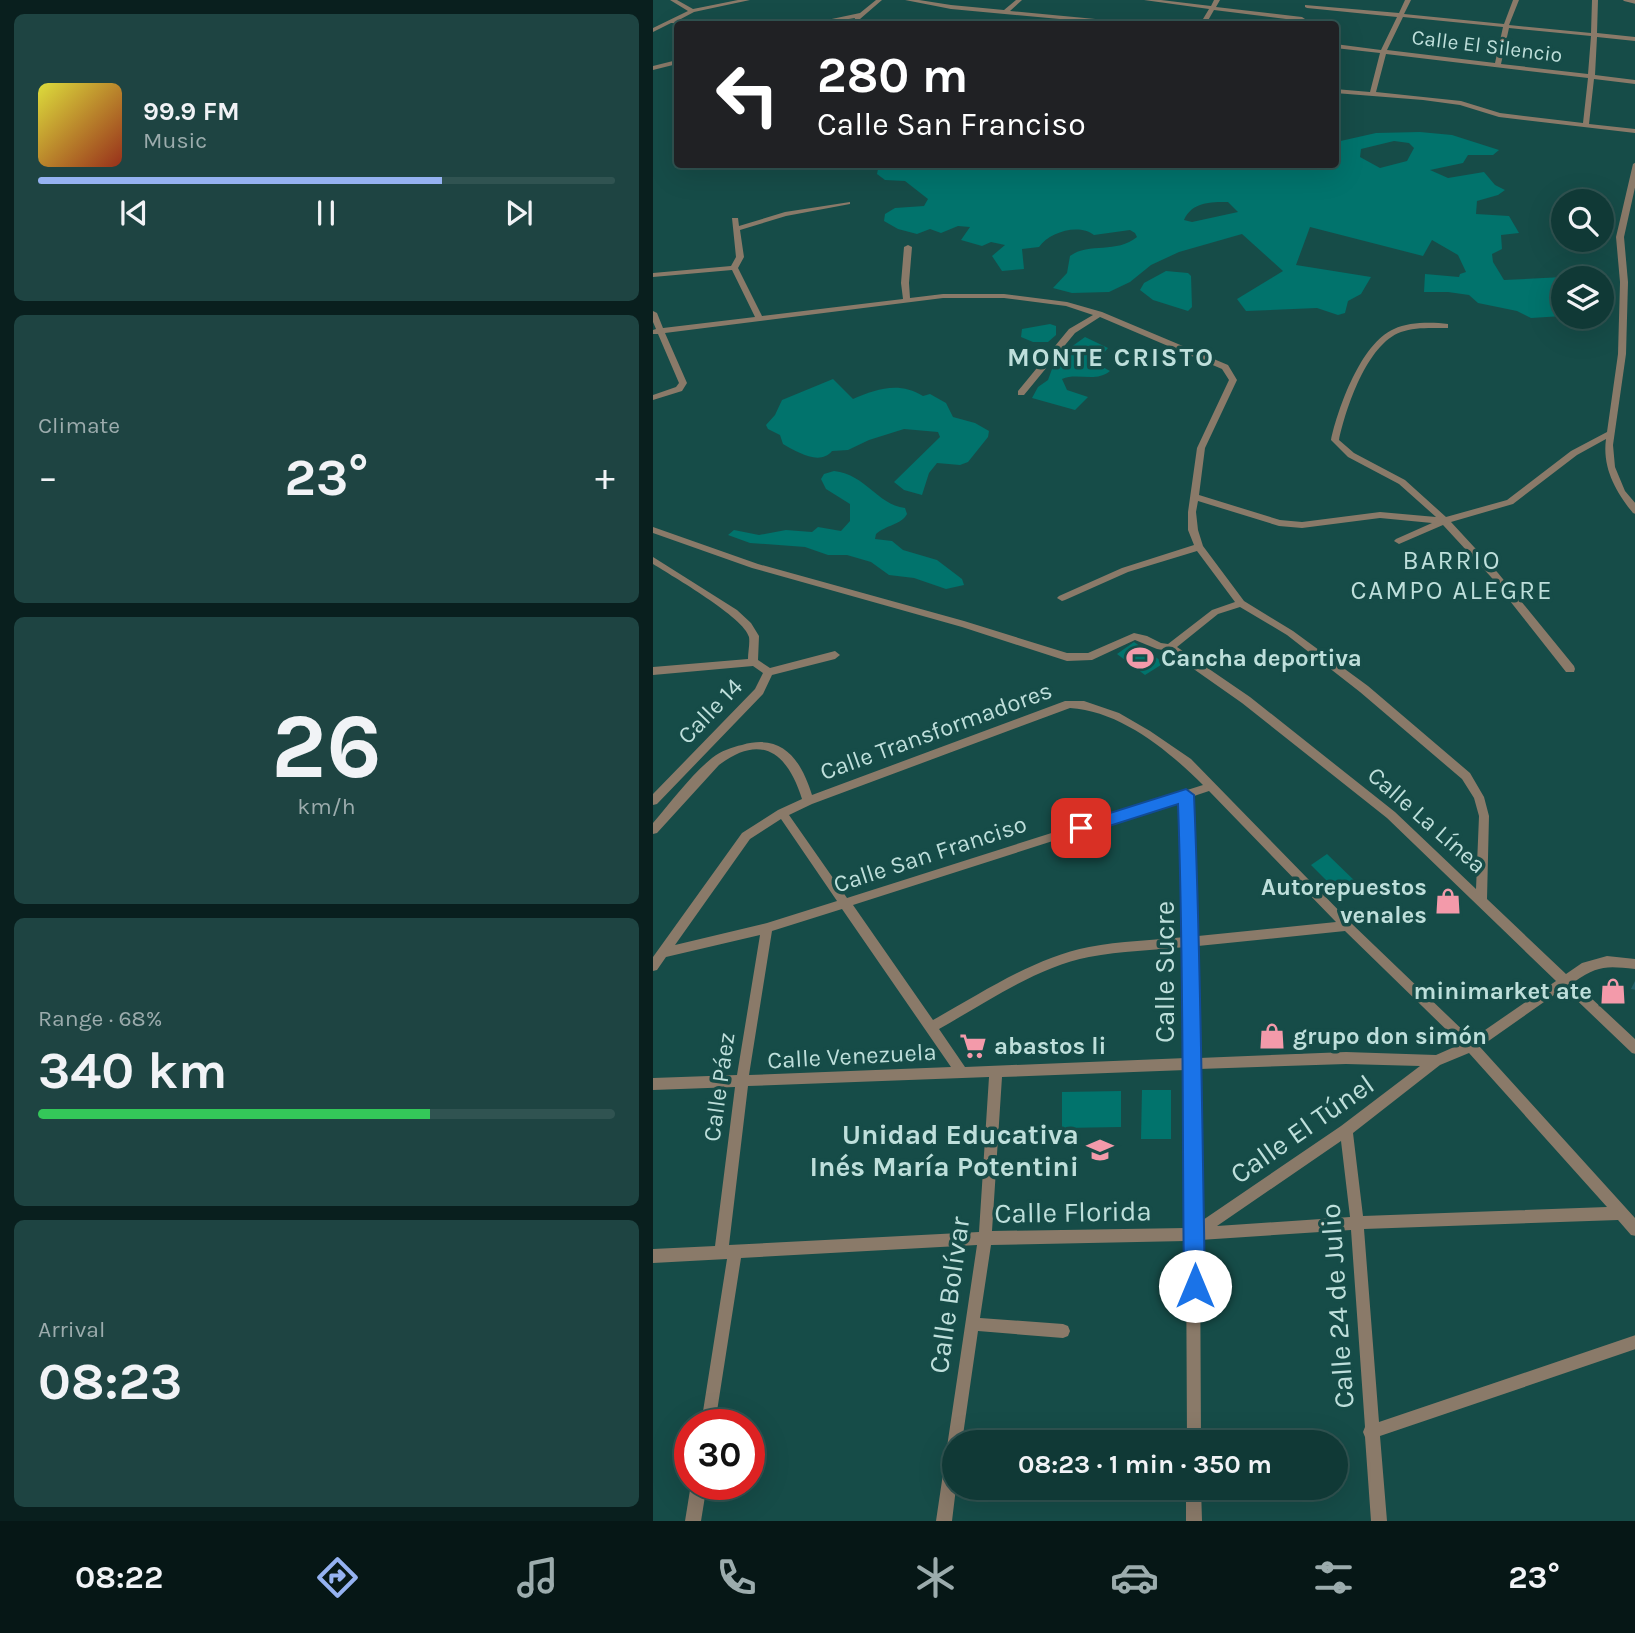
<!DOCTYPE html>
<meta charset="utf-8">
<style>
body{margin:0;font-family:Karla,sans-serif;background:#1e4442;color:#f1f3f6;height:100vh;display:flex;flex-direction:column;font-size:26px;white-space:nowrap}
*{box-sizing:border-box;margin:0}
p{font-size:23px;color:#9cacad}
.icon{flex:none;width:38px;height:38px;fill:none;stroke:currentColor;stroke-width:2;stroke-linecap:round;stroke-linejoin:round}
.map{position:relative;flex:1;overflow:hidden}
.drawer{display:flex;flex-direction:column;gap:14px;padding:14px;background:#091f1e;width:653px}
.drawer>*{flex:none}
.top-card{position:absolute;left:21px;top:21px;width:665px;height:147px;border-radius:7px;box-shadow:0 7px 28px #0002,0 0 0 2px #305351;background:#202124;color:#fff;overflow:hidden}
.tools{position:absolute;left:898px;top:189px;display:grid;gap:14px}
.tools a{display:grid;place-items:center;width:63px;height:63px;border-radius:50%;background:#103936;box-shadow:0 7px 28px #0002,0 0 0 2px #305351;font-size:35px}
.speed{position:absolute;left:21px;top:1409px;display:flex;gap:14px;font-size:35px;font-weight:700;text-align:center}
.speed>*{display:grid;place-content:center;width:91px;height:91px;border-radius:50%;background:#103936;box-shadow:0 7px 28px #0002,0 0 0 2px #305351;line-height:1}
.speed .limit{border:10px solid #d22;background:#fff;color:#111}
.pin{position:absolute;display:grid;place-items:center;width:60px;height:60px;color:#fff;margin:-30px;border-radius:14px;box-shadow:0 4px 10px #0006}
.me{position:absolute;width:77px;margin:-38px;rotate:0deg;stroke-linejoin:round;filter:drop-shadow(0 0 5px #0008)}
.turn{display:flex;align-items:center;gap:24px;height:147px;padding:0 28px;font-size:32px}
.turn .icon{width:91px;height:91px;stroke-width:2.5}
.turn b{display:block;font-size:49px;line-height:60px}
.big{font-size:52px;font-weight:700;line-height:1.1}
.drawer .tile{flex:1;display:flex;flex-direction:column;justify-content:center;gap:10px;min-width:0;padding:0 24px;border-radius:10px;background:#1e4442}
.drawer .dial{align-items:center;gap:0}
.dial b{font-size:91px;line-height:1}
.song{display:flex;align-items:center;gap:21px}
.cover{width:84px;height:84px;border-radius:10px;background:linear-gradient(135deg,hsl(60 70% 55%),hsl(10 70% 35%))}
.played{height:7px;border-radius:4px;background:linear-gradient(90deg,#95b2f1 70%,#305351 70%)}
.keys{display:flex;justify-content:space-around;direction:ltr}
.heat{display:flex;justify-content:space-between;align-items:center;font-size:38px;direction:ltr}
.charge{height:10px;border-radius:5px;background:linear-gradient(90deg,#34c759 68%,#305351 0)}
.trip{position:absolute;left:289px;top:1430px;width:406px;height:70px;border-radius:35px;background:#103936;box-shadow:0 7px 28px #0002,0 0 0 2px #305351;font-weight:700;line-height:70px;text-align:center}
.tab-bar{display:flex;height:112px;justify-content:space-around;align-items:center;background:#061716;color:#9cacad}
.tab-bar .icon{width:49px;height:49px}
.tab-bar .on{color:#95b2f1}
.tab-bar b{font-size:32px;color:#f1f3f6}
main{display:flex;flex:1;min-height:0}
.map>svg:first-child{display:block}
</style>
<main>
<section class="drawer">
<div class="tile">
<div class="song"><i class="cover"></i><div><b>99.9 FM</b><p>Music</p></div></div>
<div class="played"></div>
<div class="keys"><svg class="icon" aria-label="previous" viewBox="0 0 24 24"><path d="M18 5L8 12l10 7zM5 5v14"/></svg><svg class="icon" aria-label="pause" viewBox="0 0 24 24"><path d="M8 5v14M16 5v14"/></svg><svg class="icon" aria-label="next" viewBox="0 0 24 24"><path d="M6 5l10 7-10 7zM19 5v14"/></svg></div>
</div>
<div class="tile"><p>Climate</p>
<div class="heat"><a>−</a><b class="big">23°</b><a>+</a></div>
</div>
<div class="tile dial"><b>26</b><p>km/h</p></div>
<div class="tile"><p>Range · 68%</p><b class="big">340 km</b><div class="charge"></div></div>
<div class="tile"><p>Arrival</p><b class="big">08:23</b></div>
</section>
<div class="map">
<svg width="983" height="1521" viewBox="0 0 983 1521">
<rect width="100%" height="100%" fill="#164c48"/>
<!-- green -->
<g fill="#01736c" fill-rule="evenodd">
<path d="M 767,132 L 799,135 L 846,150 L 840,155 L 815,155 L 810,163 L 777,170 L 795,178 L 831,172 L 842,185 L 852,190 L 845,195 L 824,201 L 823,214 L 856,216 L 866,233 L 848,235 L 849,249 L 839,254 L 840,262 L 851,280 L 910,277 L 898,295 L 910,306 L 910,316 L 878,318 L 864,311 L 825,303 L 816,295 L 795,292 L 771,292 L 772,274 L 806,277 L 807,274 L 813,272 L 805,255 L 779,240 L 770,256 L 657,227 L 643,265 L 718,277 L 708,294 L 695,301 L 692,313 L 685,315 L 664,308 L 593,311 L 584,299 L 630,271 L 589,234 L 526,252 L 498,265 L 477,282 L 456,292 L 419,293 L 400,288 L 414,273 L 417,256 C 436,242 464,254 484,237 L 482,233 L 477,230 L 441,235 C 426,223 396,232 386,247 L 369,249 L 371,269 L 349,271 L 339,256 L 352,245 L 338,242 L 329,246 L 308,240 L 317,227 L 305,226 L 288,233 L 277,229 L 264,234 L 245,229 L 231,221 L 232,214 L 242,208 L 271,206 L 275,199 L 252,181 L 232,180 L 224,174 L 226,164 L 444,164 L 490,168 L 498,164 L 682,164 L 683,142 L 723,133 ZM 741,141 L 756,143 L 761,148 L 754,161 L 727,168 L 707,157 L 708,149 ZM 575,202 L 585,212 L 539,222 L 531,220 C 539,202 557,202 575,202 Z"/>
<polygon points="513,271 535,273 538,276 539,307 535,311 500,300 487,290 491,283"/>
<polygon points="397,324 403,326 403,335 395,342 380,342 368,337 369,329"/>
<path d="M 432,337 L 455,348 L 448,356 L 446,365 L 457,371 C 443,383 424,372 409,379 L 414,390 L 435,397 L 422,410 L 379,398 L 385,387 L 395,380 L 403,358 Z"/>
<path d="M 180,379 L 200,399 C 223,389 246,381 270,396 L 277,394 L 293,403 L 300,417 L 322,423 L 336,431 L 335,437 L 315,462 L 307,465 L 284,463 L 276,473 L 269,495 L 251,490 L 241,482 L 287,437 L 285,432 L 251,429 L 216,440 L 195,450 L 179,451 C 167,466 144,452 130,444 L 127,435 L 115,429 L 113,425 L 122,415 L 129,400 Z"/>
<path d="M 181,471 C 214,475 223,504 252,508 L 254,514 C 248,525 233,525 223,534 L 222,539 L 239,541 L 250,550 L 284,560 L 309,579 L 311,585 L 293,589 L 261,578 L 236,575 L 218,562 L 194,555 L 175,555 L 152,547 L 97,543 L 75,535 L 81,530 L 106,535 L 133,530 L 159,532 L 165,527 L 188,531 L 197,521 L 197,504 L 173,489 L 168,479 L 171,474 Z"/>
<polygon points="481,642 511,663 492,675 464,654"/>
<polygon points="674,854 707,886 690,897 658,865"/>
<polygon points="489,1090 518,1090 518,1139 488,1139"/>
<polygon points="468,1091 468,1127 409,1128 409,1092"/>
</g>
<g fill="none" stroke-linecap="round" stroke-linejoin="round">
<!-- minor -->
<g fill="#8a7a69" fill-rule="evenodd">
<polygon points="17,0 24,0 40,9 85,0 97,0 41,12 24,21 51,22 54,24 18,23 0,32 0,28 35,11"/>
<polygon points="223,0 229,0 207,19 223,23 224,24 201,21 202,18 177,22 174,20 207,13"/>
<polygon points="252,0 266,0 298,5 351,10 363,0 369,0 357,11 474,22 477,24 461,24 298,9"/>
<polygon points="491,0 508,0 558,6 561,0 567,0 563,7 649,17 652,19 649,21 561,10 553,24 547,24 556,9"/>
<path d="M 752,0 L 758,0 L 751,14 L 851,24 L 860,0 L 866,0 L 856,25 L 938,33 L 939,0 L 945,0 L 944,33 L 983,37 L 983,41 L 944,37 L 942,75 L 983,80 L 983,84 L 941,79 L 936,124 L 983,129 L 983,133 L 846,117 L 807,105 L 770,100 L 682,93 L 682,89 L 717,92 L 727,53 L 682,48 L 682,44 L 728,50 L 744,17 L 654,8 L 652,7 L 652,5 L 746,13 ZM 750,17 L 850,27 L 842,63 L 734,50 ZM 856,28 L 938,36 L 935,74 L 848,64 ZM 733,54 L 935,78 L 930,123 L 847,113 L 808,101 L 723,92 Z"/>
<polygon points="970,0 983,0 983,4 971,1"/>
<polygon points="24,60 24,64 0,70 0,66"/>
<path d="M 983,162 L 983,183 L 971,237 L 975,282 L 973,354 L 960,445 L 962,467 L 972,491 L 983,504 L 983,514 L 980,513 C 963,492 949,468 953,439 L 924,455 L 860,504 L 798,522 L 845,573 L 921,666 L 922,669 L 921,672 L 913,672 L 838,577 L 790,525 L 746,544 L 741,541 L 743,539 L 779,523 L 727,518 L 649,528 L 626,526 L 545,501 L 543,512 L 545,530 L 550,546 L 591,601 L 640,631 L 715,686 L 817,773 L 831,797 L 836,816 L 834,899 L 913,974 L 929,963 L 954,956 L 983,959 L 983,969 C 953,966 946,965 921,982 L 983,1040 L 983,1054 L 979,1053 L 911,988 L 827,1047 L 983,1219 L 983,1236 L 978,1235 L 965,1220 L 711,1229 L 726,1422 L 983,1335 L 983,1349 L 727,1436 L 734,1521 L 718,1521 L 712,1437 L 710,1432 L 712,1427 L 698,1230 L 547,1240 L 548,1442 L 534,1442 L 533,1241 L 338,1245 L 327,1318 L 410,1324 L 415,1326 L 417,1331 L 415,1336 L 410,1338 L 325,1331 L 309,1442 L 301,1442 L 301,1488 L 303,1488 L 299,1521 L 283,1521 L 324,1245 L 88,1258 L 62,1424 L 48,1424 L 74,1259 L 0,1263 L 0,1249 L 62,1246 L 82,1087 L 0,1090 L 0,1078 L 84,1075 L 107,935 L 13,957 L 4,970 L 0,971 L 0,957 L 89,833 L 125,810 L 149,799 C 135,754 109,732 66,765 L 4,833 L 0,834 L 0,823 C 19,801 37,776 59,758 C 68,751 79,747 89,745 C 130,733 148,760 159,795 L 412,701 L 431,701 L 466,713 L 497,731 L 538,759 L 698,923 L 819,1039 L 903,981 L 734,818 L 589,703 L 515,651 L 504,649 L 482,640 L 439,660 L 414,661 L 309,627 L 99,568 L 0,533 L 0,527 L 105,564 L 311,621 L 414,653 L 435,653 L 481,633 L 494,636 L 508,643 L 515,644 L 559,610 L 582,602 L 544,551 L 475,572 L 412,600 L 409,601 L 404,598 L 406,596 L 469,568 L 541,545 L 535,530 L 535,512 L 544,448 L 576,380 L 569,369 L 447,317 L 422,333 L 371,395 L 365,395 L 365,391 L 416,329 L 440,315 L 413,306 L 351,298 L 290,298 L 12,333 L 34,383 L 29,391 L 0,400 L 0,395 L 23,387 L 26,383 L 5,334 L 0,334 L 0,330 L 3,329 L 0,322 L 0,311 L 4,313 L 10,328 L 102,317 L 79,270 L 0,277 L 0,273 L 78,266 L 83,257 L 79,218 L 85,218 L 86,226 L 132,212 L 197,202 L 197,204 L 133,216 L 87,230 L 91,257 L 85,268 L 109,316 L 250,299 L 248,283 L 251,247 L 255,245 L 259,247 L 256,283 L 257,298 L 290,294 L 351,294 L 414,302 L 449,312 L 575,365 L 584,380 L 552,448 L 546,495 L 627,520 L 649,522 L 727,512 L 783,517 L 746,484 L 695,457 L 678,440 C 685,408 708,343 741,329 C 756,322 778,322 795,324 L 795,328 L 792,328 C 778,328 761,327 748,332 C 714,344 693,408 686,440 L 701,453 L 752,480 L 793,517 L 854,500 L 918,451 L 954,432 L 965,354 L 967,282 L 963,237 L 980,164 ZM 587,607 L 634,635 L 707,692 L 809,779 L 821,798 L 826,816 L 823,889 L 742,812 L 597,697 L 524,647 L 565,614 ZM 417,708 C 467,711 515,750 550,785 L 194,898 L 136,815 L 159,804 ZM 556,791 L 683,922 L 545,936 L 538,797 ZM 528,800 L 533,937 C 501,940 467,941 436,947 C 380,958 329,993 280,1020 L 200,905 ZM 128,819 L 184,901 L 114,923 L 22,945 L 97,839 ZM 189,909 L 298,1067 L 96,1075 L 119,931 ZM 692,931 L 808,1044 L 783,1055 L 693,1052 L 546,1058 L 545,946 ZM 533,947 L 533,1058 L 312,1067 L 286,1029 C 332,1003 384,967 436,957 C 468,951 501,950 533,947 ZM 816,1053 L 954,1207 L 710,1216 L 700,1133 L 787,1065 ZM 693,1064 L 767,1066 L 688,1126 L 547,1222 L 546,1069 ZM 533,1070 L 533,1228 L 339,1231 L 349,1077 ZM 336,1077 L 326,1232 L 76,1245 L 95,1086 ZM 688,1141 L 697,1217 L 564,1226 Z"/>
<path d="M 0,557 L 84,610 L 98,623 L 106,636 L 105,660 L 117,668 L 182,651 L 187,655 L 182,659 L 119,675 L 110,694 L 4,804 L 0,805 L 0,794 L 102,689 L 110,673 L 100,666 L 0,675 L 0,667 L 95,659 C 95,652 97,643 96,637 C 92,618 19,576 0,564 Z"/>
<polygon points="38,1484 54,1484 48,1521 32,1521"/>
<polygon points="533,1488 548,1488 549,1521 533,1521"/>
</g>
</g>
<!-- wall -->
<polygon fill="#246068" points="983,979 983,990 978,989"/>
<!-- route -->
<path fill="#1a73e8" stroke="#114b97" stroke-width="2" d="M 533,789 L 541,795 C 548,959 549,1122 552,1286 L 549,1293 L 542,1296 L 534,1293 L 531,1286 C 529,1125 531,965 525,804 L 428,835 L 422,833 L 420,828 L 422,824 Z"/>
<!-- icons -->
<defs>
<g id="stadium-bare" transform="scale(2.1)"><path d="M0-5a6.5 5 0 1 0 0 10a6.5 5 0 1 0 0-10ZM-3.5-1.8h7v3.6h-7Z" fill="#f39aaa" stroke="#164c48" stroke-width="2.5" paint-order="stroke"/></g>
<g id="shop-bare" transform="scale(2.1)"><path d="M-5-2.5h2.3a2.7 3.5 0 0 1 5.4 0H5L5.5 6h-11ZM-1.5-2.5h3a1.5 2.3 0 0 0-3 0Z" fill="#f39aaa" stroke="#164c48" stroke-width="2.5" paint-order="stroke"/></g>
<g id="supermarket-bare" transform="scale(2.1)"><path d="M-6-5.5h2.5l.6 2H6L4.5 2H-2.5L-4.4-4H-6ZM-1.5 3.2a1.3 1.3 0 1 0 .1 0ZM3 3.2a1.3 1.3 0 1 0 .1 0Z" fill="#f39aaa" stroke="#164c48" stroke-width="2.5" paint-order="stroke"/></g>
<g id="school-bare" transform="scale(2.1)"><path d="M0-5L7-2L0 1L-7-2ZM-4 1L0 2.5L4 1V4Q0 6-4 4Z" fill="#f39aaa" stroke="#164c48" stroke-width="2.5" paint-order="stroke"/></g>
</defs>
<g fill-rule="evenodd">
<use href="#stadium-bare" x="487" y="658"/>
<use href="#shop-bare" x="795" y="901"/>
<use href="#shop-bare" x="960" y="991"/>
<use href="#shop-bare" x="619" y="1036"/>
<use href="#supermarket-bare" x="320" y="1046"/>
<use href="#school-bare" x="447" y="1150"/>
</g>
<g text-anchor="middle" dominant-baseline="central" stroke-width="7" stroke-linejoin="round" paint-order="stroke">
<!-- far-street labels -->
<g font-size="21" fill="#bedfdb" stroke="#164c48">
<text transform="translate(834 46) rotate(7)">Calle El Silencio</text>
</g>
<!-- poi labels -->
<g font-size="24" font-weight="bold" fill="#bedfdb" stroke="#164c48" text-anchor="start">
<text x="508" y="658">Cancha deportiva</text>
<text x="774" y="887" text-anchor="end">Autorepuestos<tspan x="774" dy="28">venales</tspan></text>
<text x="939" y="991" text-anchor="end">minimarket ate</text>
<text x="640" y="1036">grupo don simón</text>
<text x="341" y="1046">abastos li</text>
</g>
<!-- street labels -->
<g font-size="24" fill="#bedfdb" stroke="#164c48">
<text transform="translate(57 711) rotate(-46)">Calle 14</text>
<text transform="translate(283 731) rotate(-20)">Calle Transformadores</text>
<text transform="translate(774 820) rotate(41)">Calle La Línea</text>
<text transform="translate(277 854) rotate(-18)">Calle San Franciso</text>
<text transform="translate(199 1056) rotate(-3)">Calle Venezuela</text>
<text transform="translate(66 1087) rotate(-82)">Calle Páez</text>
</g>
<!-- far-district labels -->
<g font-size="26" font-weight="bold" letter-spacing="2" fill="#bedfdb" stroke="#164c48">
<text x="458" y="357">MONTE CRISTO</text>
</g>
<!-- neighbourhood labels -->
<g font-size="26" letter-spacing="2" fill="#bedfdb" stroke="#164c48">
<text x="799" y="560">BARRIO<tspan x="799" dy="30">CAMPO ALEGRE</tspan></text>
</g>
<!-- near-street labels -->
<g font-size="28" fill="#bedfdb" stroke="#164c48">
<text transform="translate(511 972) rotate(-90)">Calle Sucre</text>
<text transform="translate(649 1129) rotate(-35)">Calle El Túnel</text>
<text transform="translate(420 1212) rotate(-1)">Calle Florida</text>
<text transform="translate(296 1295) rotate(-82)">Calle Bolívar</text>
<text transform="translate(684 1306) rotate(-94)">Calle 24 de Julio</text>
</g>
<!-- near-poi labels -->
<g font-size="28" font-weight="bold" fill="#bedfdb" stroke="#164c48" text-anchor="end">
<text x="426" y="1134">Unidad Educativa<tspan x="426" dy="32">Inés María Potentini</tspan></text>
</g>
</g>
</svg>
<div class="tools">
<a><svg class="icon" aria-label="search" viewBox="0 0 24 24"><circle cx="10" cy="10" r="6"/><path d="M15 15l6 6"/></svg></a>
<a><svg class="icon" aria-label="layers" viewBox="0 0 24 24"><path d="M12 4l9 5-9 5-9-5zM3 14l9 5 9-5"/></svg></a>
</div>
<div class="speed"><div class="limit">30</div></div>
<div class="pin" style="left:428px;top:828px;background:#d93025"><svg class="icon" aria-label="arrive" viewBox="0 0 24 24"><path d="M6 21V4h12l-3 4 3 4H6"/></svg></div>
<svg class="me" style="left:542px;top:1286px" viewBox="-20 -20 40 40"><circle r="19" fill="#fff"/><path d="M0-13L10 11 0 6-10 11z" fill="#1a73e8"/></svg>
<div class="trip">08:23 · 1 min · 350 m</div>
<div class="top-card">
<div class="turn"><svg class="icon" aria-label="left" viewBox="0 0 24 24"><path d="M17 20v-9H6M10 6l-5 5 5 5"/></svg><div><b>280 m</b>Calle San Franciso</div></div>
</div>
</div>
</main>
<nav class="tab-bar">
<b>08:22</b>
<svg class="icon on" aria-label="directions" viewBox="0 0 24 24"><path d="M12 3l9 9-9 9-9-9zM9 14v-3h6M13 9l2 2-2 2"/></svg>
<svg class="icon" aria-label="music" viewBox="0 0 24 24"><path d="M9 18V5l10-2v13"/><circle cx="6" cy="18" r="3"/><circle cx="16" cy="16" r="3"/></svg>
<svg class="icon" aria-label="phone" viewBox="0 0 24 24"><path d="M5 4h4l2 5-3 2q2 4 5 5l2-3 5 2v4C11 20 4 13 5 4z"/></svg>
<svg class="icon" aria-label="climate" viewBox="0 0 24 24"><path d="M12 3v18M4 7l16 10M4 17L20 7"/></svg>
<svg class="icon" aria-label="car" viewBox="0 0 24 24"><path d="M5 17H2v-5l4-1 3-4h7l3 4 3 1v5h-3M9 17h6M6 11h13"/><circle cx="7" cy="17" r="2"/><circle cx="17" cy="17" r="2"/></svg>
<svg class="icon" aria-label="filters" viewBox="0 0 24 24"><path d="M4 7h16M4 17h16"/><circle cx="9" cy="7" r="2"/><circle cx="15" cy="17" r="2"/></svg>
<b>23°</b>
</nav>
